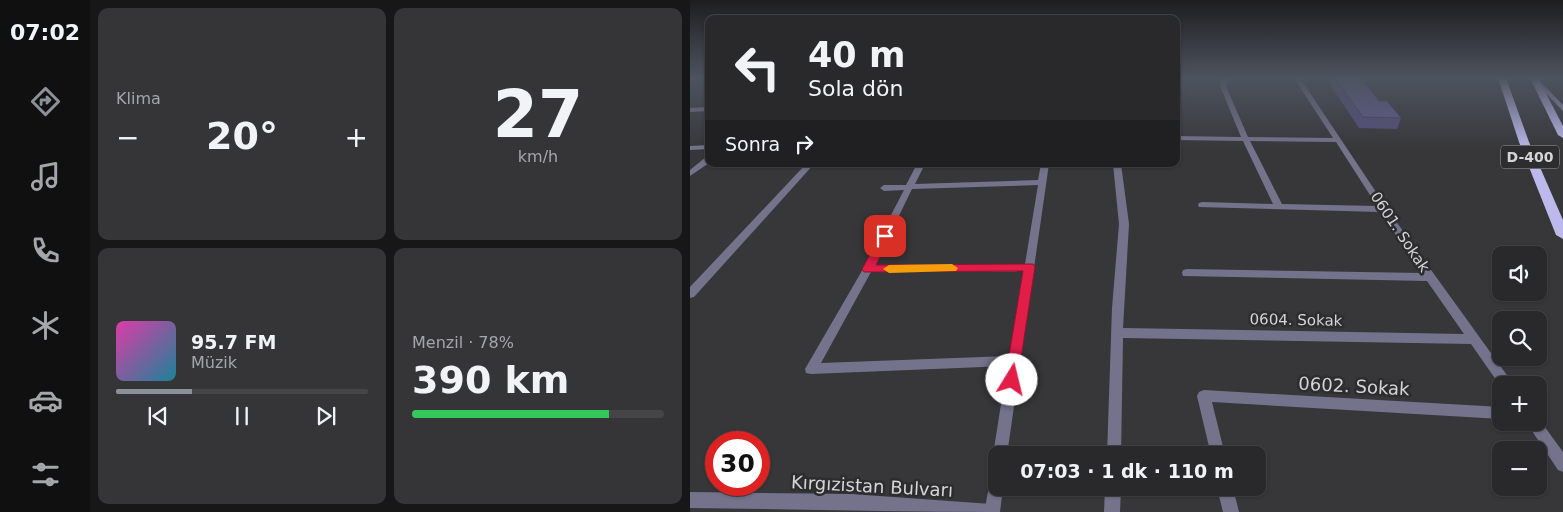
<!DOCTYPE html>
<html lang="tr">
<meta charset="utf-8">
<style>
body{margin:0;font-family:"DejaVu Sans",sans-serif;background:#353537;color:#f1f3f6;height:100vh;display:flex;flex-direction:column;font-size:19px;white-space:nowrap}
*{box-sizing:border-box;margin:0}
p{font-size:16px;color:#a5a6a9}
.icon{flex:none;width:28px;height:28px;fill:none;stroke:currentColor;stroke-width:2;stroke-linecap:round;stroke-linejoin:round}
.map{position:relative;flex:1;overflow:hidden}
.sheet{display:flex;flex-direction:column;gap:8px;padding:8px;background:#171718;width:600px}
.sheet>*{flex:none}
.banner{position:absolute;left:15px;top:15px;width:475px;height:152px;border-radius:10px;box-shadow:0 1px 4px #0004,0 0 0 1px #454547;background:#29292b;color:#f1f3f6;overflow:hidden}
.fabs{position:absolute;left:802px;top:246px;display:grid;gap:10px}
.fabs a{display:grid;place-items:center;width:55px;height:55px;border-radius:10px;background:#29292b;box-shadow:0 1px 4px #0004,0 0 0 1px #454547;font-size:25px}
.speed{position:absolute;left:15px;top:431px;display:flex;gap:10px;font-size:25px;font-weight:700;text-align:center}
.speed>*{display:grid;place-content:center;width:65px;height:65px;border-radius:50%;background:#29292b;box-shadow:0 1px 4px #0004,0 0 0 1px #454547;line-height:1}
.speed .limit{border:8px solid #d22;background:#fff;color:#111}
.pin{position:absolute;display:grid;place-items:center;width:42px;height:42px;color:#fff;margin:-21px;border-radius:10px;box-shadow:0 2px 8px #0006}
.me{position:absolute;width:55px;margin:-28px;rotate:9deg;stroke-linejoin:round;filter:drop-shadow(0 0 4px #0008)}
.turn{display:flex;align-items:center;gap:18px;height:105px;padding:0 20px;font-size:22px}
.turn .icon{width:65px;height:65px;stroke-width:2.5}
.turn b{display:block;font-size:35px;line-height:42px}
.then{display:flex;align-items:center;height:48px;padding:0 20px;background:#0003;gap:10px;font-size:19px}
.big{font-size:38px;font-weight:800;line-height:1.1}
.sheet .widget{flex:1;display:flex;flex-direction:column;justify-content:center;gap:8px;min-width:0;padding:0 18px;border-radius:10px;background:#353537}
.sheet .dial{align-items:center;gap:0}
.dial b{font-size:65px;line-height:1}
.song{display:flex;align-items:center;gap:15px}
.cover{width:60px;height:60px;border-radius:8px;background:linear-gradient(135deg,hsl(320 70% 55%),hsl(190 70% 35%))}
.played{height:5px;border-radius:2px;background:linear-gradient(90deg,#8c9099 30%,#454547 30%)}
.keys{display:flex;justify-content:space-around;direction:ltr}
.heat{display:flex;justify-content:space-between;align-items:center;font-size:28px;direction:ltr}
.charge{height:8px;border-radius:4px;background:linear-gradient(90deg,#34c759 78%,#454547 0)}
.sheet .tiles{flex:1;display:grid;gap:8px;grid-template-columns:repeat(2,1fr)}
.trip{position:absolute;left:298px;top:446px;width:278px;height:50px;border-radius:10px;background:#29292b;box-shadow:0 1px 4px #0004,0 0 0 1px #454547;font-weight:800;line-height:50px;text-align:center}
main{display:flex;flex:1;min-height:0}
.tab-bar{display:flex;flex-direction:column;width:90px;justify-content:space-around;align-items:center;background:#101011;color:#a5a6a9}
.tab-bar .icon{width:35px;height:35px}
.tab-bar .selected{color:#8c9099}
.tab-bar b{font-size:22px;color:#f1f3f6}
.map>svg:first-child{display:block}
</style>
<main>
<nav class="tab-bar">
<b>07:02</b>
<svg class="icon selected" aria-label="directions" viewBox="0 0 24 24"><path d="M12 3l9 9-9 9-9-9zM9 14v-3h6M13 9l2 2-2 2"/></svg>
<svg class="icon" aria-label="music" viewBox="0 0 24 24"><path d="M9 18V5l10-2v13"/><circle cx="6" cy="18" r="3"/><circle cx="16" cy="16" r="3"/></svg>
<svg class="icon" aria-label="phone" viewBox="0 0 24 24"><path d="M5 4h4l2 5-3 2q2 4 5 5l2-3 5 2v4C11 20 4 13 5 4z"/></svg>
<svg class="icon" aria-label="climate" viewBox="0 0 24 24"><path d="M12 3v18M4 7l16 10M4 17L20 7"/></svg>
<svg class="icon" aria-label="car" viewBox="0 0 24 24"><path d="M5 17H2v-5l4-1 3-4h7l3 4 3 1v5h-3M9 17h6M6 11h13"/><circle cx="7" cy="17" r="2"/><circle cx="17" cy="17" r="2"/></svg>
<svg class="icon" aria-label="filters" viewBox="0 0 24 24"><path d="M4 7h16M4 17h16"/><circle cx="9" cy="7" r="2"/><circle cx="15" cy="17" r="2"/></svg>
</nav>
<section class="sheet">
<div class="tiles">
<div class="widget"><p>Klima</p>
<div class="heat"><a>−</a><b class="big">20°</b><a>+</a></div>
</div>
<div class="widget dial"><b>27</b><p>km/h</p></div>
<div class="widget">
<div class="song"><i class="cover"></i><div><b>95.7 FM</b><p>Müzik</p></div></div>
<div class="played"></div>
<div class="keys"><svg class="icon" aria-label="previous" viewBox="0 0 24 24"><path d="M18 5L8 12l10 7zM5 5v14"/></svg><svg class="icon" aria-label="pause" viewBox="0 0 24 24"><path d="M8 5v14M16 5v14"/></svg><svg class="icon" aria-label="next" viewBox="0 0 24 24"><path d="M6 5l10 7-10 7zM19 5v14"/></svg></div>
</div>
<div class="widget"><p>Menzil · 78%</p><b class="big">390 km</b><div class="charge"></div></div>
</div>
</section>
<div class="map">
<svg width="873" height="512" viewBox="0 0 873 512">
<rect width="100%" height="100%" fill="#373739"/>
<g fill="none" stroke-linecap="round" stroke-linejoin="round">
<!-- minor -->
<g fill="#75738c" fill-rule="evenodd">
<path d="M 532,78 L 538,78 L 536,86 L 558,137 L 643,138 L 604,78 L 610,78 L 700,213 L 824,385 L 811,385 L 811,387 L 781,344 L 433,338 L 431,455 L 417,455 L 422,308 L 429,224 L 423,164 L 431,164 L 439,224 L 433,328 L 774,334 L 737,281 L 493,276 L 492,273 L 493,270 L 497,269 L 732,273 L 690,212 L 509,207 L 508,205 L 509,203 L 512,202 L 583,204 L 553,141 L 486,140 L 486,136 L 551,137 L 530,86 ZM 560,141 L 646,142 L 687,206 L 592,204 Z"/>
<polygon points="19,107 19,111 0,112 0,108"/>
<polygon points="19,145 19,149 0,150 0,146"/>
<polygon points="16,157 19,157 19,163 0,176 0,170"/>
<polygon points="116,164 124,164 4,297 0,298 0,287"/>
<path d="M 227,164 L 235,164 L 225,184 L 348,180 L 351,164 L 359,164 L 317,455 L 306,455 L 306,461 L 303,455 L 317,366 L 121,374 L 116,373 L 115,369 L 173,269 L 214,190 L 194,191 L 190,188 L 194,185 L 216,185 ZM 348,185 L 335,264 L 185,265 L 222,189 ZM 333,271 L 319,356 L 131,363 L 181,272 Z"/>
<polygon points="514,390 811,407 811,419 522,402 535,455 521,455 507,396 509,392"/>
<polygon points="849,419 873,452 873,472 868,470 836,422 849,422"/>
<polygon points="306,474 306,488 313,488 310,512 294,512 301,477"/>
<polygon points="415,488 431,488 430,512 414,512"/>
<polygon points="527,488 543,488 549,512 533,512"/>
</g>
<!-- tertiary -->
<path fill="#75738c" fill-rule="evenodd" d="M 0,492 L 161,494 L 301,504 L 307,506 L 309,512 C 206,512 103,509 0,508 Z"/>
<!-- secondary -->
<polygon fill="#9793bb" fill-rule="evenodd" points="841,78 847,78 873,105 873,111"/>
<!-- trunk -->
<g fill="#bdb9ec" fill-rule="evenodd">
<polygon points="808,78 816,78 839,142 873,220 873,239 866,235 829,142"/>
<polygon points="840,78 848,78 873,126 873,138 868,135"/>
</g>
</g>
<!-- wall -->
<polygon fill="#554f7e" points="640,78 671,78 689,101 711,118 707,129 669,128 639,83"/>
<!-- building -->
<polygon fill="#635c93" stroke="#454067" points="645,78 671,78 689,101 697,101 711,118 673,117"/>
<!-- sky -->
<linearGradient id="sky" x2="0" y2="1"><stop stop-color="#1e1e1f"/><stop offset="0.52" stop-color="#4d535f"/><stop offset="1" stop-color="#4d535f" stop-opacity="0"/></linearGradient>
<rect width="873" height="150" fill="url(#sky)"/>
<!-- route -->
<polygon fill="#e11d48" stroke="#92132f" points="195,233 201,236 186,265 343,264 345,267 327,384 322,386 317,384 315,380 333,271 174,272 172,269 190,236"/>
<!-- slow -->
<polygon fill="#f59e0b" points="262,264 268,268 266,271 199,273 193,269 199,265"/>
<g text-anchor="middle" dominant-baseline="central" stroke-width="5" stroke-linejoin="round" paint-order="stroke">
<!-- shield labels -->
<rect fill="#2d2d2f" stroke="#a3a3a5" stroke-width="1" x="811" y="145.5" width="58" height="23" rx="4"/>
<g font-size="14" font-weight="bold" fill="#d5d5d7">
<text x="840" y="157">D-400</text>
</g>
<!-- street labels -->
<g font-size="15" fill="#d5d5d7" stroke="#2d2d2f">
<text transform="translate(710 232) rotate(56)">0601. Sokak</text>
<text transform="translate(606 320) rotate(1)">0604. Sokak</text>
</g>
<!-- near-street labels -->
<g font-size="18" fill="#d5d5d7" stroke="#2d2d2f">
<text transform="translate(664 386) rotate(3)">0602. Sokak</text>
<text transform="translate(182 486) rotate(3)">Kırgızistan Bulvarı</text>
</g>
</g>
</svg>
<div class="fabs">
<a><svg class="icon" aria-label="sound" viewBox="0 0 24 24"><path d="M4 9h4l5-4v14l-5-4H4zM17 9q2 3 0 6"/></svg></a>
<a><svg class="icon" aria-label="search" viewBox="0 0 24 24"><circle cx="10" cy="10" r="6"/><path d="M15 15l6 6"/></svg></a>
<a>+</a>
<a>−</a>
</div>
<div class="speed"><div class="limit">30</div></div>
<div class="pin" style="left:195px;top:236px;background:#d93025"><svg class="icon" aria-label="arrive" viewBox="0 0 24 24"><path d="M6 21V4h12l-3 4 3 4H6"/></svg></div>
<svg class="me" style="left:322px;top:380px" viewBox="-20 -20 40 40"><circle r="19" fill="#fff"/><path d="M0-13L10 11 0 6-10 11z" fill="#e11d48"/></svg>
<div class="trip">07:03 · 1 dk · 110 m</div>
<div class="banner">
<div class="turn"><svg class="icon" aria-label="left" viewBox="0 0 24 24"><path d="M17 20v-9H6M10 6l-5 5 5 5"/></svg><div><b>40 m</b>Sola dön</div></div>
<div class="then">Sonra<svg class="icon" aria-label="right" viewBox="0 0 24 24"><path d="M7 20v-9h11M14 6l5 5-5 5"/></svg></div>
</div>
</div>
</main>
